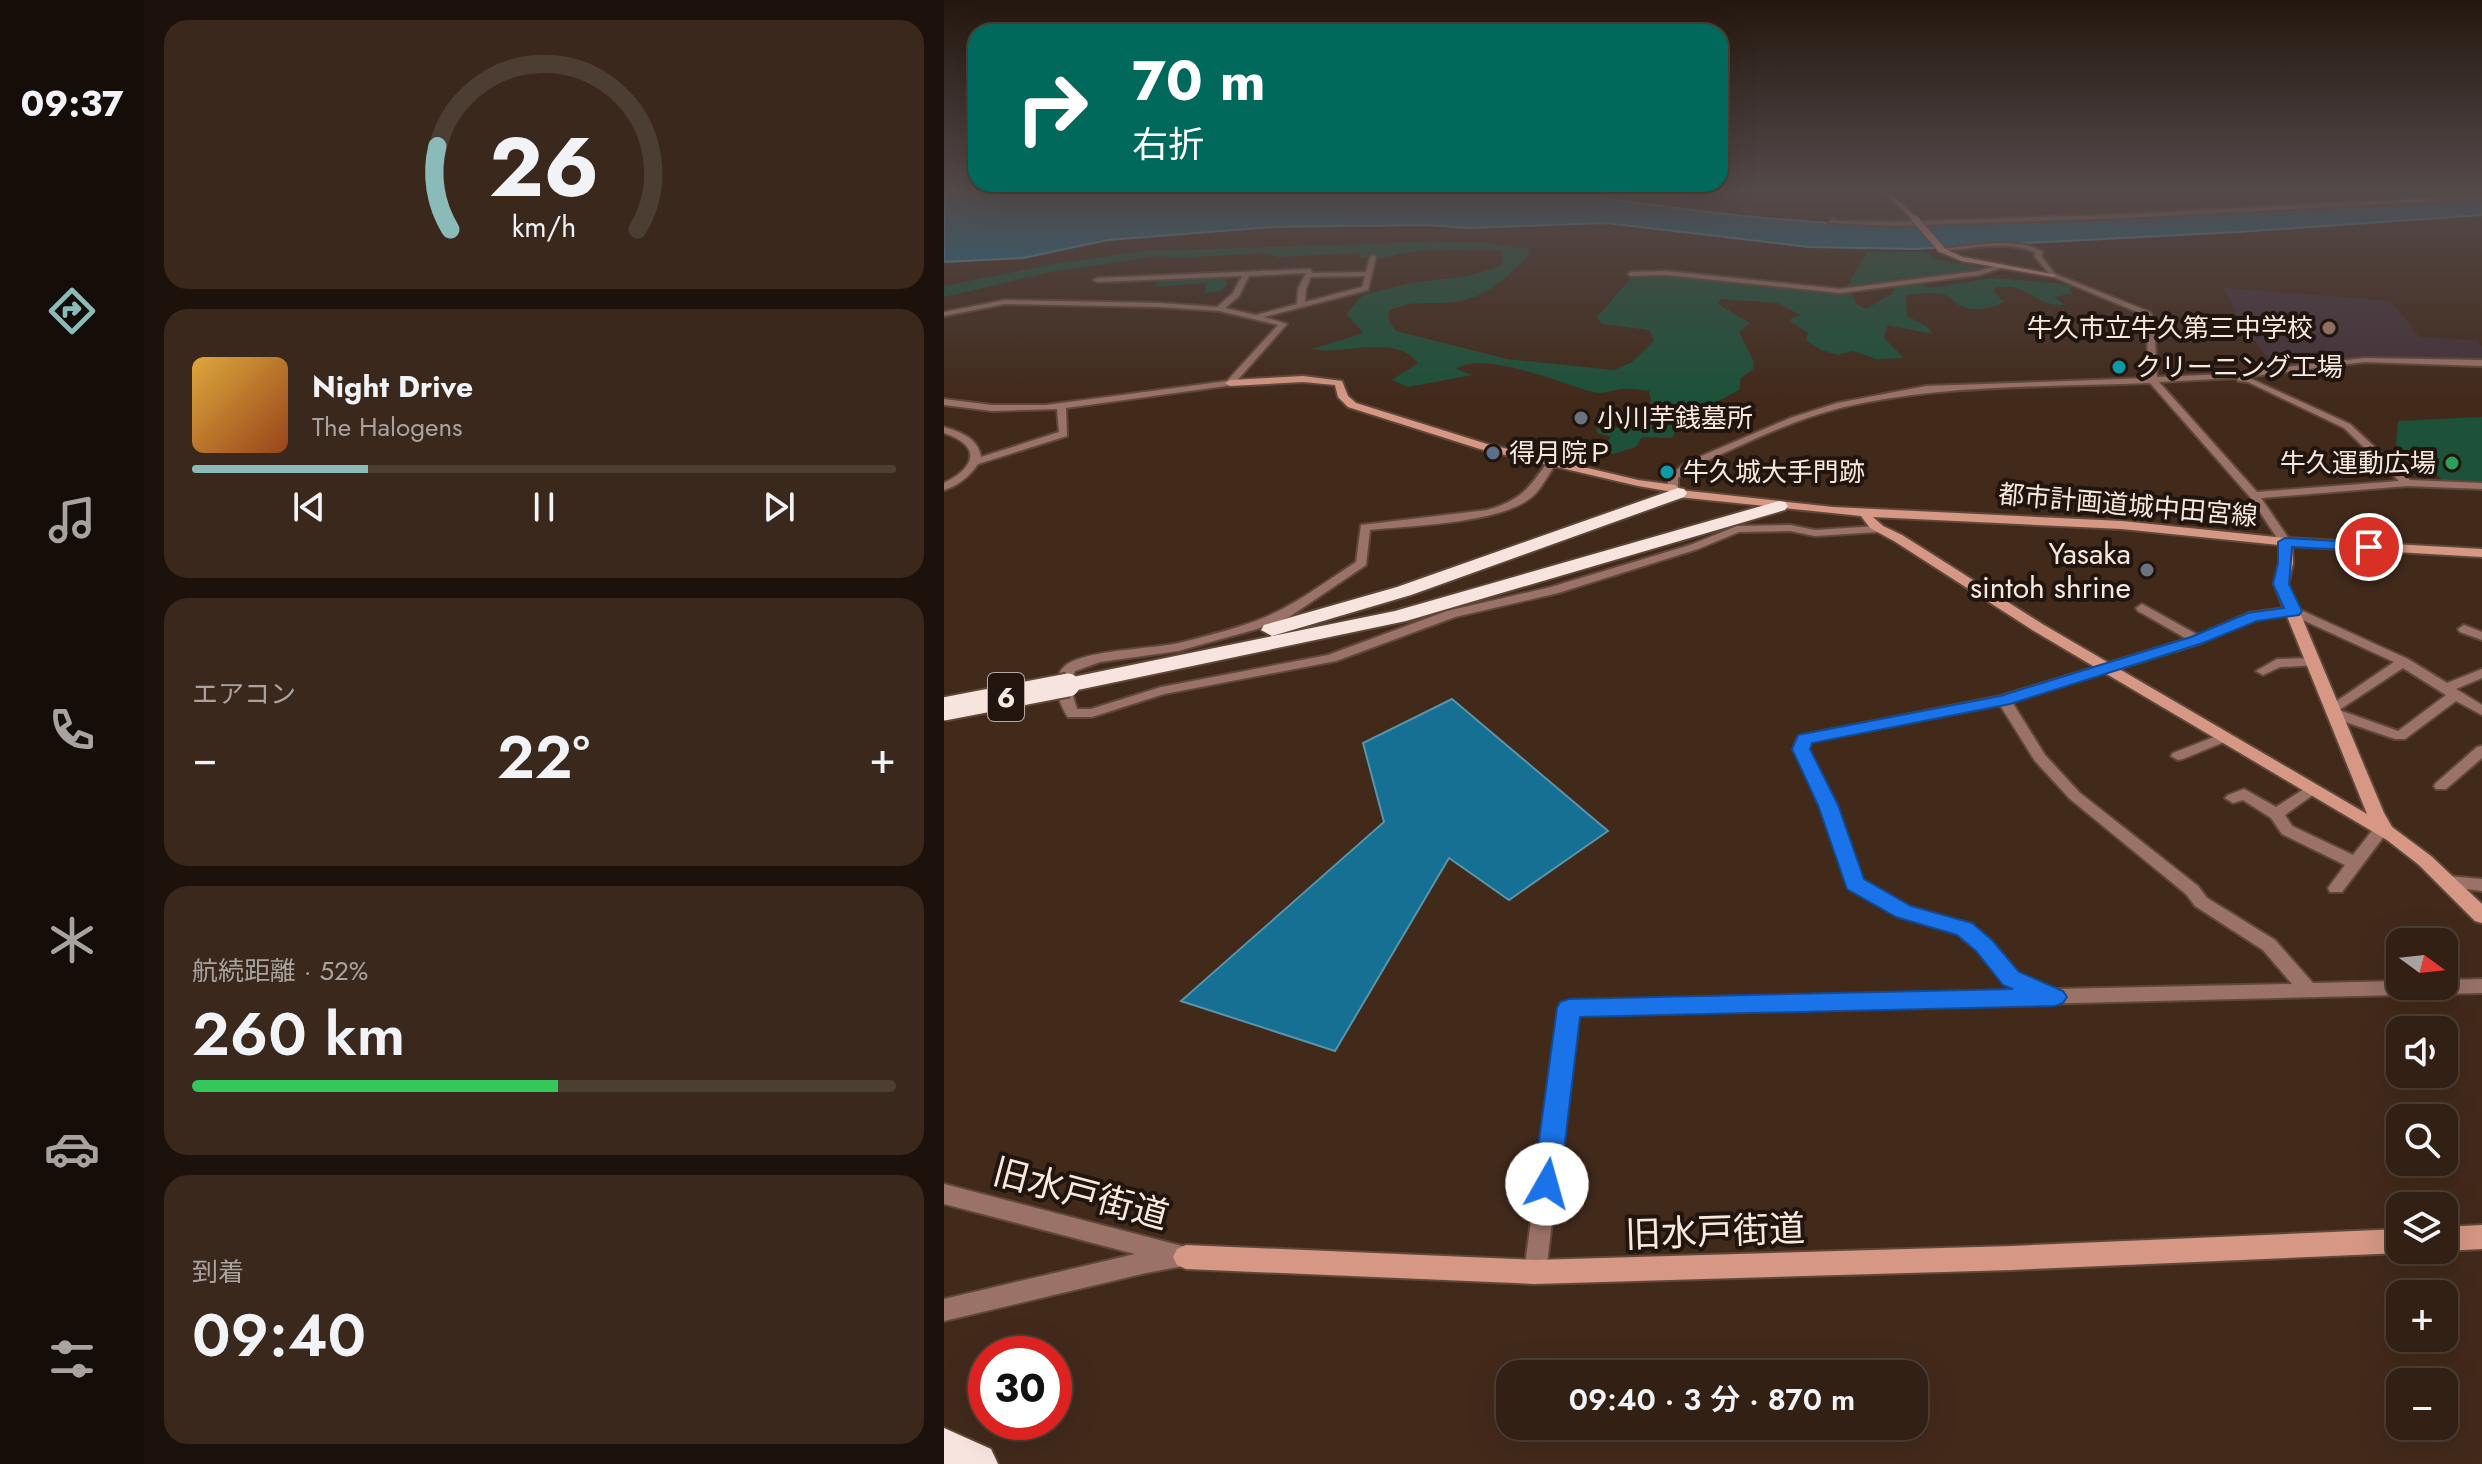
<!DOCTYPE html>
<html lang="ja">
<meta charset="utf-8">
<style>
body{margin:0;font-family:Jost,"Noto Sans JP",sans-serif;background:#3a281d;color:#f1f3f6;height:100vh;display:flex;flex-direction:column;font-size:30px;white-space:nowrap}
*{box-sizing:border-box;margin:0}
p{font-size:26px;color:#a8a3a0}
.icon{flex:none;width:44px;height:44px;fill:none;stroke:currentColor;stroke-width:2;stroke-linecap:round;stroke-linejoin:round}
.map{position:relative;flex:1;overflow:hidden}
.side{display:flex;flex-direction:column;gap:20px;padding:20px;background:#1c120b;width:800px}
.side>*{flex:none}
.guide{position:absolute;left:24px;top:24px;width:760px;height:168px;border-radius:24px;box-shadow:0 8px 32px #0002,0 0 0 2px #4d3e34;background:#00695c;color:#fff;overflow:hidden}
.needle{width:52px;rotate:105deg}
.buttons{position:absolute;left:1442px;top:928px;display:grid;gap:16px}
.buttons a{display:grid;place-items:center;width:72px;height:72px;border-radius:16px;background:#322014;box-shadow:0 8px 32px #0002,0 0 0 2px #4d3e34;font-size:40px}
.speed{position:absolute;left:24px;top:1336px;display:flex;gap:16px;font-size:40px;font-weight:700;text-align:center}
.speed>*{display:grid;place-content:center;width:104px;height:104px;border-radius:50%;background:#322014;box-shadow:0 8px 32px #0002,0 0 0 2px #4d3e34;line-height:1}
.speed .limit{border:12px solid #d22;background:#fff;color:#111}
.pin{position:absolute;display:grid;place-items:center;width:68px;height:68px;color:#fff;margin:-34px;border:4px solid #fff;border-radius:50%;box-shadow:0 2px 8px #0007}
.me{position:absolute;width:88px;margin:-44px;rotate:7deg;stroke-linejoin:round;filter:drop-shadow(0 0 6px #0008)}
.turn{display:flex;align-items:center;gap:28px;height:168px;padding:0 32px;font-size:36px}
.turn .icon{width:104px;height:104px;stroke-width:2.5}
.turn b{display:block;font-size:56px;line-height:68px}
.big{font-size:60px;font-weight:600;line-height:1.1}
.side .card{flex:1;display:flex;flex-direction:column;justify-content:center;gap:12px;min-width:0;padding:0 28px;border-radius:24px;background:#3a281d}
.side .dial{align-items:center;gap:0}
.dial svg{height:208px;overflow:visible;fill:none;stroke:#4d3e34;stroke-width:7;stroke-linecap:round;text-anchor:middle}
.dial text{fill:#f1f3f6;stroke:none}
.song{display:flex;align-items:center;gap:24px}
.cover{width:96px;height:96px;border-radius:12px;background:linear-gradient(135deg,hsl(40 70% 55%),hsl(20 70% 35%))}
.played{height:8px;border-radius:4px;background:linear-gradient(90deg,#8bbbb9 25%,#4d3e34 25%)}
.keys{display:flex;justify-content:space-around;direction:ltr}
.heat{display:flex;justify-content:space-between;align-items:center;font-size:44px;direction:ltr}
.charge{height:12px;border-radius:6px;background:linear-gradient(90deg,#34c759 52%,#4d3e34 0)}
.trip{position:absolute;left:552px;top:1360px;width:432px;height:80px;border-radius:24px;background:#322014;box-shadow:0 8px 32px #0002,0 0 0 2px #4d3e34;font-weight:600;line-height:80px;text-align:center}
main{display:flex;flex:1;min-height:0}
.menu{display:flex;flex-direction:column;width:144px;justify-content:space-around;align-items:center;background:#140d08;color:#a8a3a0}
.menu .icon{width:56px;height:56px}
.menu .active{color:#8bbbb9}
.menu b{font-size:36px;color:#f1f3f6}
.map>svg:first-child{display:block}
</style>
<main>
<nav class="menu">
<b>09:37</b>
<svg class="icon active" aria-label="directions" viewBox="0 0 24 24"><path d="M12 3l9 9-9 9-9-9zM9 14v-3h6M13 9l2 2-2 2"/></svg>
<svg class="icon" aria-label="music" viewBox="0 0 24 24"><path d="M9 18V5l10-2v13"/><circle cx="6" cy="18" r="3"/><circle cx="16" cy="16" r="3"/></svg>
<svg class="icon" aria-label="phone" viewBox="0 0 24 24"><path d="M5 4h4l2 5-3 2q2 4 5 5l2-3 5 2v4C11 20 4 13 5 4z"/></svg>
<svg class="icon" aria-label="climate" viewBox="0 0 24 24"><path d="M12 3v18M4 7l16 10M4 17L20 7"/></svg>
<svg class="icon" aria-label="car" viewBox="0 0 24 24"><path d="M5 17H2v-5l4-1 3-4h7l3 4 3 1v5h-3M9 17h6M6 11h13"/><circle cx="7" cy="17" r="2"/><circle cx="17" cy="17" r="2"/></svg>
<svg class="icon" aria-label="filters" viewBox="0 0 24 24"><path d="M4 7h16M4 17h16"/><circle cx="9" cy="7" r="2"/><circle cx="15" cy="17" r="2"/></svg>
</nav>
<section class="side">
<div class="card dial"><svg viewBox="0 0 100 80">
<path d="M14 69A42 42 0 1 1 86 69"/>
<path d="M14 69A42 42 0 0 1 9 37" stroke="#8bbbb9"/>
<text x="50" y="56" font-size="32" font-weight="700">26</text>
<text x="50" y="72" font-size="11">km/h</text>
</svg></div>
<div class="card">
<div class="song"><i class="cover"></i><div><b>Night Drive</b><p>The Halogens</p></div></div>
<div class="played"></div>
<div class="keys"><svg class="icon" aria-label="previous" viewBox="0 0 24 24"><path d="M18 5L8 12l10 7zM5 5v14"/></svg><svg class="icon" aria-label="pause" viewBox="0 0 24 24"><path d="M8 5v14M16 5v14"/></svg><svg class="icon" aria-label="next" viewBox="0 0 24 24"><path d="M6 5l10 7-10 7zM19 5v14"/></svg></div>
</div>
<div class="card"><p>エアコン</p>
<div class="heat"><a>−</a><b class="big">22°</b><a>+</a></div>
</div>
<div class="card"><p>航続距離 · 52%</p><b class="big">260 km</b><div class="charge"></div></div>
<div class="card"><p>到着</p><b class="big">09:40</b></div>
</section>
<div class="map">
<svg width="1538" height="1464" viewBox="0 0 1538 1464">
<rect width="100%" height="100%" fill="#422a1b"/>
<!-- education -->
<polygon fill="#44323a" points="1280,288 1447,301 1476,337 1532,340 1538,346 1538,361 1406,358 1329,366 1295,320"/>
<!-- green -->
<g fill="#1d513a">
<path d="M 486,242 L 542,243 L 585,249 L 585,254 C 558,284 536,303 494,303 C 475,303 462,302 445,311 L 444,319 L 452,331 L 563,359 L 670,370 L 688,362 L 710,341 L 705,330 L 658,324 L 653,317 L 688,277 L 716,274 L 909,295 L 912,304 L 922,309 L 949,293 L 952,284 L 973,282 L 987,288 L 1048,278 L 1131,285 L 1125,290 L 1128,293 L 1111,297 L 1121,305 C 1089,307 1085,281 1050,288 L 1050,292 L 1060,302 C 1047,309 1030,312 1017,306 C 1010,303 1008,297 1001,295 C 988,291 976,294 962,295 L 963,316 L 982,326 L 989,334 L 943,325 L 940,338 L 960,358 L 932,359 L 909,351 L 894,355 L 877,350 L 862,340 L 864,333 L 845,320 L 856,315 L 834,303 L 777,299 L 774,304 L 806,323 L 795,332 L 810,362 L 809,369 L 797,378 L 795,390 L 736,422 L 728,438 L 698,437 L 692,447 L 669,454 L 659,450 L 628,456 L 606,451 L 617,439 L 639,445 L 663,442 L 667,437 L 653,433 L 652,429 L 684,427 L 707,401 L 705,391 C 697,390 688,388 680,389 C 670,389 659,395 649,392 C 619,384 540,350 512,369 L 528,375 L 464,387 L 448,380 L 474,363 C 451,333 399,356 368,349 L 420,333 L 402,314 L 419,295 L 467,283 L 523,276 L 558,266 L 557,250 C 529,250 501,249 473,251 C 453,252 436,263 417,257 L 416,253 L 334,257 L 320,253 L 235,258 L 215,256 L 107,272 L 0,297 L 0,286 L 115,263 L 200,251 Z"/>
<polygon points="923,252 983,252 994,260 1035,267 1036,271 952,279 901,290"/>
<polygon points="250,278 280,278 283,284 278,291 260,293 263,283 208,287 216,280"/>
<polygon points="1538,417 1538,483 1502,482 1452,445 1454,421"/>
</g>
<!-- water -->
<g fill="#157093" stroke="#5994aa" stroke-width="2">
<path d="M 0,192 L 651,192 L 663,199 C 760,212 856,224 953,226 L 1538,200 L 1538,215 L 1294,232 L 971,249 L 865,247 L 662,223 L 523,228 L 484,225 L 328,227 L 164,240 L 79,258 L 0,262 Z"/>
<polygon points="508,699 664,831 565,900 505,858 391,1051 237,1001 440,822 419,743"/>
</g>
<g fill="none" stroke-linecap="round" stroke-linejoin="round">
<!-- street casing -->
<g stroke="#5f483a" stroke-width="4">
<g id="street">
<polygon points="1538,195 1538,199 1185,218 950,226 885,223 890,218 892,221 950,222 1185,214"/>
<path d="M 1050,243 C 1067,243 1084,243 1099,252 L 1097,256 L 1111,274 L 1206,312 L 1210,320 L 1213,377 L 1283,374 L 1420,358 L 1538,360 L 1538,366 L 1420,362 L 1303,377 L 1406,424 L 1466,480 L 1538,483 L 1538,489 L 1463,486 L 1317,498 L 1347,542 L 1341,545 L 1337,544 L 1306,497 L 1206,383 C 1103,387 997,384 896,408 C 845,421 796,446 749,467 L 734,478 L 734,486 L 739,493 L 738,495 L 730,495 L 724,486 L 724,477 L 741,463 L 846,418 L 893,403 L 982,386 L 1205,378 L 1202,320 L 1200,315 L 1107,276 L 1090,256 L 1092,253 C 1065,239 1027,249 998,251 L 995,249 ZM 1293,378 L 1294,381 L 1304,382 L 1400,428 L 1455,481 L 1313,492 L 1215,382 Z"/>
<path d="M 429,255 L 432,257 L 424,290 L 320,317 L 343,324 L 289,385 L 122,408 L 123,436 L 34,464 C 25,477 15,485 0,490 L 0,483 C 32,467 38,446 0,433 L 0,427 C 17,432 34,438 37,457 L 115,432 L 113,409 L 48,411 L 0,405 L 0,399 L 48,405 L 102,405 L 283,381 L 334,325 L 275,311 L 216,307 L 61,304 L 0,316 L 0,312 L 61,300 L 216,303 L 273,307 L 289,293 L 298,276 L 154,282 L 150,280 L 154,278 L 366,269 L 369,273 L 422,272 L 426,257 ZM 362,273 L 354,289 L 353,304 L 312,315 L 281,308 L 295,296 L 305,276 ZM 421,276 L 418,287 L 361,302 L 362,289 L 367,277 Z"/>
<polygon points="1059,264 1061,267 1035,275 896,293 722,275 687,276 684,274 687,272 722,271 896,289 1034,271"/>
<path d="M 608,459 L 613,462 C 606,472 600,484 592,493 C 564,524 468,525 426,530 L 422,565 L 345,617 L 313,629 L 234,651 L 156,662 L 131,671 L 126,686 L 133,709 L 147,709 L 217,687 L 384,655 L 503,611 L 607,587 L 746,545 L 793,526 L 846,525 L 871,530 L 934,526 L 939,529 L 934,532 L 871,536 L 846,531 L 795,532 L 754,549 L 614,593 L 511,617 L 392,661 L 220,694 L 148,717 L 124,717 C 115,704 106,679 121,666 C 139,650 209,649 235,643 C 259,637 283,631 306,623 C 345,610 378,584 412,562 L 417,525 L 543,510 C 578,500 585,488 605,460 Z"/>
<path d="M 1198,604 L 1254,635 L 1305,613 L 1350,607 L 1464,659 L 1503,683 L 1538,669 L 1538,678 L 1512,689 L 1538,705 L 1538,715 L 1512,701 L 1461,739 L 1451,739 L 1384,716 L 1381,709 L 1450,662 L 1348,615 L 1312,619 L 1257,643 L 1068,702 L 1101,755 L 1136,793 L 1254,886 L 1263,898 L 1331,940 L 1369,983 L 1456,981 L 1456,986 L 1500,986 L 1500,980 L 1538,979 L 1538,993 L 633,1015 L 602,1272 L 599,1280 L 591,1283 L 583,1280 L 580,1272 L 616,1008 L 619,1003 L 625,1001 L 1078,990 L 1061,983 L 1034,950 L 1014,933 L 953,915 L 905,887 L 876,805 L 850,749 L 853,739 L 860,735 L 1057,696 L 1243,639 L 1194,611 L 1192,608 ZM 1459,668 L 1502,695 L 1454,731 L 1395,710 ZM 1056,705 L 1091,761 L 1126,799 L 1242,894 L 1251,906 L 1319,950 L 1348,984 L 1112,989 L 1073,973 L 1046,940 L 1026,925 L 965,907 L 918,880 L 892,805 L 864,749 L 866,742 Z"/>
<polygon points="1520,625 1538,632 1538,640 1516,632 1514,629"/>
<polygon points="1369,658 1375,662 1374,665 1336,667 1319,675 1312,671 1333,659"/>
<polygon points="1280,733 1287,737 1285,740 1239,759 1234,760 1227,756 1229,753"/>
<polygon points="1538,746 1538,758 1502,789 1492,789 1490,786 1492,783 1533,747"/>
<polygon points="1368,784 1373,786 1375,789 1373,792 1341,815 1348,826 1409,855 1434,823 1444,823 1447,827 1398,892 1386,892 1384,888 1401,865 1338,834 1327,818 1299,800 1289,803 1281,798 1284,795 1300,789 1332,807"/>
<polygon points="1504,876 1538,879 1538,891 1498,886 1496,882 1498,878"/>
<polygon points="0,1184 242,1247 250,1250 253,1257 250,1264 202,1273 0,1321 0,1299 191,1254 0,1204"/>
</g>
</g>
<!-- secondary casing -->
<g stroke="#5f483a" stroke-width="4">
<g id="secondary">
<polygon points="942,193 946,193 973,218 973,220 969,220"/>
<polygon points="997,247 1019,257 1113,275 1109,277 1017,261 994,251"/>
<path d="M 359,376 L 398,381 L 404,396 L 412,403 L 543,444 L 694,480 L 731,485 L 736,490 L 889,507 L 1178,521 L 1341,538 L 1538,549 L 1538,557 L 1348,546 L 1349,563 L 1344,584 L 1440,813 L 1448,827 L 1487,856 L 1538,904 L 1538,923 L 1531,921 L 1475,865 L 1443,840 L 1090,631 L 950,541 L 926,528 L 917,516 L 734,497 L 729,492 L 694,486 L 536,449 L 404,407 L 394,397 L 391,385 L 359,382 L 286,386 L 281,383 L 286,380 ZM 929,517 L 1178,529 L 1335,545 L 1335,563 L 1330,584 L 1423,814 L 1100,625 L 958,535 L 939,526 Z"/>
<polygon points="1538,1225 1538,1249 1500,1251 1498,1250 1500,1227"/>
<polygon points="1456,1229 1456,1250 1463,1250 1456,1253 1068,1270 591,1284 242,1269 233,1265 229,1257 233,1249 242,1245 591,1260 1068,1246"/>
</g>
</g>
<!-- highway casing -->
<g stroke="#5f483a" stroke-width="4">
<g id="highway">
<polygon points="734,488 740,489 743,493 740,497 467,595 328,636 317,630 320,625 453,587"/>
<polygon points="835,501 841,502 844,506 841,510 462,621 124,692 116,690 113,685 116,680 124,678 451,611"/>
<polygon points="0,1428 47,1449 54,1464 0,1464"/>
</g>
</g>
<!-- street -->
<use href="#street" fill="#9a7267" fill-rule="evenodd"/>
<!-- secondary -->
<use href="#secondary" fill="#d69784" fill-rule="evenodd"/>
<!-- highway -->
<use href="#highway" fill="#f8e4de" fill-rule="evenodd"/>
<!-- secondary-bridge casing -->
<g stroke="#5f483a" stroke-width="9" stroke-linecap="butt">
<polyline id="secondary-bridge" points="971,219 997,249"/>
</g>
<!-- highway-bridge casing -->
<g stroke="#5f483a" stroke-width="27" stroke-linecap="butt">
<polyline id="highway-bridge" points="0,709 124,685"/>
</g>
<!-- secondary-bridge -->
<use href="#secondary-bridge" stroke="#d69784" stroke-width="7"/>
<!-- highway-bridge -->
<use href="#highway-bridge" stroke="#f8e4de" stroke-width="23"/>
</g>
<!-- sky -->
<linearGradient id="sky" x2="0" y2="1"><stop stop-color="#24170f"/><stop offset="0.48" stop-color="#544a4a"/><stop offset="1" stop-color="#544a4a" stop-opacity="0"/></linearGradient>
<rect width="1538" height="397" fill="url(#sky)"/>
<!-- route -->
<polygon fill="#1a73e8" stroke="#114b97" stroke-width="2" points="1341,538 1425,543 1433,547 1425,551 1348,547 1345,584 1358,611 1355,615 1313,621 1259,643 1066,704 868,743 866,749 894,805 920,879 967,906 1028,923 1048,940 1075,972 1119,991 1123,997 1119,1003 1111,1006 636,1017 616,1184 612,1193 603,1197 593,1193 589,1184 613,1008 616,1002 625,999 1069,989 1059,985 1032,951 1013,935 952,917 903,889 874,805 848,749 854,735 1056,696 1247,637 1304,613 1340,608 1329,584 1334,563 1334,542"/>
<!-- markers -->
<circle fill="#8d6e63" stroke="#20150f" stroke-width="3" cx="1385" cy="328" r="8"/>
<g fill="#0f9aa8" stroke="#20150f" stroke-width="3">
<circle cx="1175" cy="367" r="8"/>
<circle cx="723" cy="472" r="8"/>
</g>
<g fill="#6b7280" stroke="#20150f" stroke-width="3">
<circle cx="637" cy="418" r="8"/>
<circle cx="1203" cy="570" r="8"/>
</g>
<circle fill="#5c6f8a" stroke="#20150f" stroke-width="3" cx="549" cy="453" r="8"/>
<circle fill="#2e9e5b" stroke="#20150f" stroke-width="3" cx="1508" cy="463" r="8"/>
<g text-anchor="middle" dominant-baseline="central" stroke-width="8" stroke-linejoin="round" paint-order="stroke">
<!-- far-poi labels -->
<g font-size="26" fill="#f8e8de" stroke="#20150f" text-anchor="start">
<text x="1369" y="328" text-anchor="end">牛久市立牛久第三中学校</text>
<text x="1191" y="367">クリーニング工場</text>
<text x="653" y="418">小川芋銭墓所</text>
<text x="565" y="453">得月院Ｐ</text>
<text x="1492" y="463" text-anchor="end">牛久運動広場</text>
<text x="739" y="472">牛久城大手門跡</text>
</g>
<!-- far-street labels -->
<g font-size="26" fill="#f8e8de" stroke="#20150f">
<text transform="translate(1184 505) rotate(5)">都市計画道城中田宮線</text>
</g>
<!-- shield labels -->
<rect fill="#20150f" stroke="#b7a9a0" stroke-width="2" x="44" y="673" width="36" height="48" rx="6"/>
<g font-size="28" font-weight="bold" fill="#f8e8de">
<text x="62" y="697">6</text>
</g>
<!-- poi labels -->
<g font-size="30" fill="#f8e8de" stroke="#20150f" text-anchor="end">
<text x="1187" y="553">Yasaka<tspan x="1187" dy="34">sintoh shrine</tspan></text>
</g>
<!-- near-street labels -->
<g font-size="36" fill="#f8e8de" stroke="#20150f">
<text transform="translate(137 1193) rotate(15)">旧水戸街道</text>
<text transform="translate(771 1231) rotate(-2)">旧水戸街道</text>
</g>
</g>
</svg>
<div class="buttons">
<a><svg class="needle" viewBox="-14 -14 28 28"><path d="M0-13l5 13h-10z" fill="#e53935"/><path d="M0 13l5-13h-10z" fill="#a8a3a0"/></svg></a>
<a><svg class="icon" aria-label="sound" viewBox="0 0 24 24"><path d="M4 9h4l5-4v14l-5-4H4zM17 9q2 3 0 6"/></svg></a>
<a><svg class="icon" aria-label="search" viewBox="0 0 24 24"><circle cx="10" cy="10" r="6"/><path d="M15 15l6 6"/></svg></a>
<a><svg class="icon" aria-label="layers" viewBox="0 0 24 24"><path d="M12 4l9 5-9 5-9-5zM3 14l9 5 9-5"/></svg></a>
<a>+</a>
<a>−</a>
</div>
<div class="speed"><div class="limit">30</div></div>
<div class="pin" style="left:1425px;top:547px;background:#d93025"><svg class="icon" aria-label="arrive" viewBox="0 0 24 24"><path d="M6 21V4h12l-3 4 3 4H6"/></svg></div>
<svg class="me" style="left:603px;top:1184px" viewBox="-20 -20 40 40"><circle r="19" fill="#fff"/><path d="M0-13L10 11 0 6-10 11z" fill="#1a73e8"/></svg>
<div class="trip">09:40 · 3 分 · 870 m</div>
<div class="guide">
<div class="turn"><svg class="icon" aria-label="right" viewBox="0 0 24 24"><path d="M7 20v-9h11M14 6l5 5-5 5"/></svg><div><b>70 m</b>右折</div></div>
</div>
</div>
</main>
